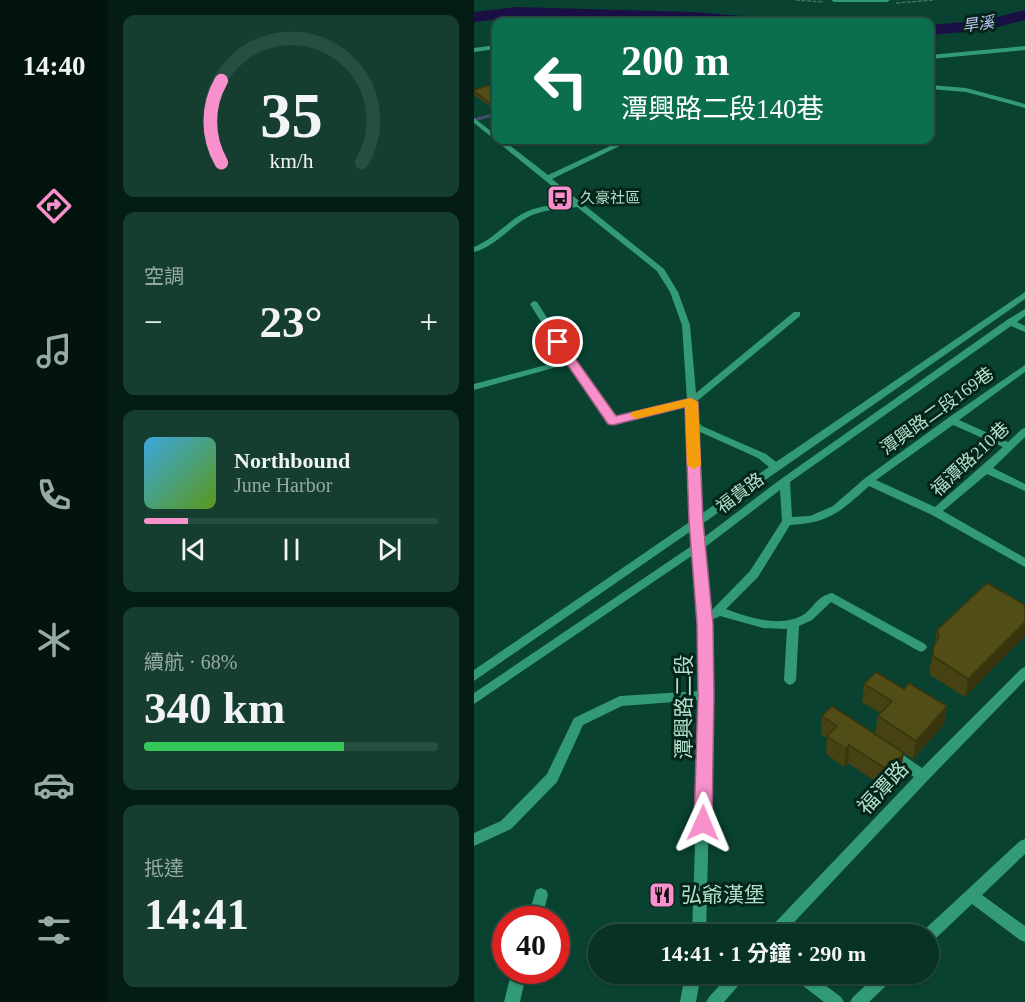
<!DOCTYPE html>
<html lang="zh-TW">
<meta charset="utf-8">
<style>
body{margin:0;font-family:"Times New Roman","Noto Sans TC",serif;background:#153e31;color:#f1f3f6;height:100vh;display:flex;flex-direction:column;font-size:22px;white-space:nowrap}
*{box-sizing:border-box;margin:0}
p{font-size:20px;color:#98aaa6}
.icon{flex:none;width:33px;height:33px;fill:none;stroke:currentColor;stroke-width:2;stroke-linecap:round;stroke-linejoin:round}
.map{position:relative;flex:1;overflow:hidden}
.details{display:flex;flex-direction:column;gap:15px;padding:15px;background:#041c14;width:366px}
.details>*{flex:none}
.guide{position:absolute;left:18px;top:18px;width:442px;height:126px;border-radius:12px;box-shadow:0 2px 4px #0004,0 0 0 2px #284d41;background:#0b6e4f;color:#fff;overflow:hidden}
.speed{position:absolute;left:18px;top:906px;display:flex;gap:12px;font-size:30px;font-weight:700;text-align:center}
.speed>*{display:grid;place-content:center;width:78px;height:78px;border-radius:50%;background:#073224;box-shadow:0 2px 4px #0004,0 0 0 2px #284d41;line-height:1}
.speed .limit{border:9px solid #d22;background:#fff;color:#111}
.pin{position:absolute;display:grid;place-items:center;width:51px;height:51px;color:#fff;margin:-26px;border:3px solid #fff;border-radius:50%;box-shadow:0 2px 6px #0007}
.me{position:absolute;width:66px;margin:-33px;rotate:1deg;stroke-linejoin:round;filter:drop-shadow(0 0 4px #0008)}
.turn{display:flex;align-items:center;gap:21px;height:126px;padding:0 30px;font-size:27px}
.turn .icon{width:78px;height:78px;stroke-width:2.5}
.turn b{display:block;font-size:42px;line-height:51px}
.big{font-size:45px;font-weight:700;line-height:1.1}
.details .tile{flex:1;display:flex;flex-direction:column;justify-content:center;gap:9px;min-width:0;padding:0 21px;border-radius:12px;background:#153e31}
.details .dial{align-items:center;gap:0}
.dial svg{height:156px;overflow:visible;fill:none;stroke:#284d41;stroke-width:7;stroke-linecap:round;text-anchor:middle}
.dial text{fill:#f1f3f6;stroke:none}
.song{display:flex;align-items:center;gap:18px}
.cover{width:72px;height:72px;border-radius:9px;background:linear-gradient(135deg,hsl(200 70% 55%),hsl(90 70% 35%))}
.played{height:6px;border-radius:3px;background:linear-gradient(90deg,#f890cb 15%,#284d41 15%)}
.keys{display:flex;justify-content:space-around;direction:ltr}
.heat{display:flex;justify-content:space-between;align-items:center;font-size:33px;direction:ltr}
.charge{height:9px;border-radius:4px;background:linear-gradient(90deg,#34c759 68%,#284d41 0)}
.trip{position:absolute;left:114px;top:924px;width:351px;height:60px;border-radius:30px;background:#073224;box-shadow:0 2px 4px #0004,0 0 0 2px #284d41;font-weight:700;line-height:60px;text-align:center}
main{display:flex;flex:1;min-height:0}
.menu{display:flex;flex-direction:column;width:108px;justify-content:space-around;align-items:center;background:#03140e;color:#98aaa6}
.menu .icon{width:42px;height:42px}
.menu .active{color:#f890cb}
.menu b{font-size:27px;color:#f1f3f6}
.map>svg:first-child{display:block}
</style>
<main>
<nav class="menu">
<b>14:40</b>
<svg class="icon active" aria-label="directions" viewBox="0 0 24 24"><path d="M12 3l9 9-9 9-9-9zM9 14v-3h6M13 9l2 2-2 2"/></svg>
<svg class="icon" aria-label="music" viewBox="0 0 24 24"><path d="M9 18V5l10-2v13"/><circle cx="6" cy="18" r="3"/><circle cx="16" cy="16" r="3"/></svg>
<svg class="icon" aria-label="phone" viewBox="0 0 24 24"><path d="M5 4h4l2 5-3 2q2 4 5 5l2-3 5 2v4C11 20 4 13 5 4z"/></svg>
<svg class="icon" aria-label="climate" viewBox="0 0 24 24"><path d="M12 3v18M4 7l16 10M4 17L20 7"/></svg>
<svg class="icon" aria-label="car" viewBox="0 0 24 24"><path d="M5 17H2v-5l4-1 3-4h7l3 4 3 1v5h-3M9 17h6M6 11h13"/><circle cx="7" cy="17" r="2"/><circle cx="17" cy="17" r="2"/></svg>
<svg class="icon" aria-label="filters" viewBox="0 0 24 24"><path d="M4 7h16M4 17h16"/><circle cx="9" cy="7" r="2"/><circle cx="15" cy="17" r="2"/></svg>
</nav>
<section class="details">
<div class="tile dial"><svg viewBox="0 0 100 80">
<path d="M14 69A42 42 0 1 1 86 69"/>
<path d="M14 69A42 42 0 0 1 14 27" stroke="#f890cb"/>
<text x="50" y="56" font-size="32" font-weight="700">35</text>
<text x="50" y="72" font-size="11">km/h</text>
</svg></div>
<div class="tile"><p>空調</p>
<div class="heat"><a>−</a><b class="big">23°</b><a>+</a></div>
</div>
<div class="tile">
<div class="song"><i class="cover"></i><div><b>Northbound</b><p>June Harbor</p></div></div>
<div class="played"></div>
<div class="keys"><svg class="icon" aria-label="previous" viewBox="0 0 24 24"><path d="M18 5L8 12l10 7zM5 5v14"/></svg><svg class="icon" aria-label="pause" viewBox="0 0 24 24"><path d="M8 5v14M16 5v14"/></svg><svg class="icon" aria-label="next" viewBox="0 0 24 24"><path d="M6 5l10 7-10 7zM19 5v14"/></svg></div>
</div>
<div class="tile"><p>續航 · 68%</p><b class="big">340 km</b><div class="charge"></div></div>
<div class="tile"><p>抵達</p><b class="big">14:41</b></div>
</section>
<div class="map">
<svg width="551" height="1002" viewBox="0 0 551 1002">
<rect width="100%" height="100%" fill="#094230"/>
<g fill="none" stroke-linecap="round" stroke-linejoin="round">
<!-- stream -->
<g stroke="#484d6c" stroke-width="3">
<polyline points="184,22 187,16"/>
<polyline points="0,120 22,114"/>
</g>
<!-- river -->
<g fill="#1a0f44" fill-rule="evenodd">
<polygon points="42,7 219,12 281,17 287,18 290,22 222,22 42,17 0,22 0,12"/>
<polygon points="551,10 551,20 512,30 456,35 456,25 512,20"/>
</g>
<!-- path -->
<g stroke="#3e7360" stroke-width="1.5" stroke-dasharray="4 1.5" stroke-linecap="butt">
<polyline points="322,0 350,2"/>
<polyline points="422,3 460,0"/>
</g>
<!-- minor -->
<g fill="#339a76" fill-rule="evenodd">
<polygon points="357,0 416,0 413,2 360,2"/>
<polygon points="22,45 22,49 0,52 0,48"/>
<polygon points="551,46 551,50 456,59 456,55"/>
<polygon points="456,85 492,88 551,104 551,108 492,92 456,89"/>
<path d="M 0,118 L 22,135 L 22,140 L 29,140 L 74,175 L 149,140 L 157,140 L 156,141 L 78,179 L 190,269 L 204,292 L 216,325 L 222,393 L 320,312 L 326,312 L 326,316 L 222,402 L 224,421 L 228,426 L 292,454 L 302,462 L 551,292 L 551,299 L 228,524 L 229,538 L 307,479 L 533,320 L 551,309 L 551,316 L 543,322 L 551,326 L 551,332 L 537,326 L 316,482 L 318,517 L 336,516 L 359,506 L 390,479 L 474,418 L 551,365 L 551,372 L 485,420 L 534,442 L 548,429 L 551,428 L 551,437 L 519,468 L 551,484 L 551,491 L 513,474 L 469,511 L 551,558 L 551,567 L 458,515 L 395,486 C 367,511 356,523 316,525 L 284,577 L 252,609 C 275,618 310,629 332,613 C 342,604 343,597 358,593 L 451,644 L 453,647 L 451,650 L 447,652 L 443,650 L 357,602 L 338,620 L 325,626 L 322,680 L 320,683 L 316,685 L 312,683 L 310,680 L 313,629 L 289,628 L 246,616 L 240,619 L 236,618 L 238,695 L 232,934 L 218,934 L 226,700 L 148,706 L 109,725 L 83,782 L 37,829 L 0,846 L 0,833 L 27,821 L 73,774 L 100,718 L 146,696 L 226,691 L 225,624 L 219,555 L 0,704 L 0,693 L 219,545 L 217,531 L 0,681 L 0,670 L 217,521 L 213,406 L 139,424 L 136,423 L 94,364 L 0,390 L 0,384 L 91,360 L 56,304 L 60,301 L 63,302 L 100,360 L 141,417 L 213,400 L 208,325 L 196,292 L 183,271 L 103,207 C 88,209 71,209 56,216 C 36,226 22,246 0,252 L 0,247 C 20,239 33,221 52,212 C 66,205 83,205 99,203 L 0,123 ZM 479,425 L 529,447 L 461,507 L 402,480 ZM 224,431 L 284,458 L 295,467 L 227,514 ZM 306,490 L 308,521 L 276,571 L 236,612 L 230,548 Z"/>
<polygon points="551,667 551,680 454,780 309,934 293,934 295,929 440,777 412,758 411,754 412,750 417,749 422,750 448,768 547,669"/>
<polygon points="551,839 551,854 508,895 551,926 551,942 546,940 498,904 459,941 454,943 454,934 447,934 449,931 546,841"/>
<polygon points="67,888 72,890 74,895 67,920 53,920 62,890"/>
<polygon points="38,970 53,970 46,1002 30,1002"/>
<polygon points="211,974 227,974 222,1002 206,1002"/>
<polygon points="256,974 273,974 270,979 250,1002 232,1002 235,997"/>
<polygon points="317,974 336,974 367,997 370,1002 350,1002 320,979"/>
<polygon points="404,974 422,974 419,979 395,1002 376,1002 379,997"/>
</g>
</g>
<!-- wall -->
<g fill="#464213">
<polygon points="22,83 22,111 0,95 0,90"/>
<polygon points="513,583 491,697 456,675 456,667 463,630"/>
<polygon points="390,684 430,689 473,706 470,724 439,759 429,753 427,771 411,788 374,763 370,767 352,754 353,738 347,734 348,716 401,734 404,716 406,713 388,702"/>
</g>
<!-- shaded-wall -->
<g fill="#39360f">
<polygon points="551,622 551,636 491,697 494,679"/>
<polygon points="473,706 470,724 439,759 442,741"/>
<polygon points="375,745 374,763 370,767 372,749"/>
<polygon points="430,753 427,771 411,788 414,770"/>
</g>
<!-- building -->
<g fill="#514d16" stroke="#39360f" stroke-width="1.5">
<polygon points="22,83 22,108 0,91 0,90"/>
<polygon points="513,583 551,605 551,622 494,679 459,656 459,649 465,635 463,630"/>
<polygon points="402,672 430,689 435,683 473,706 442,741 404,716 418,701 390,684"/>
<polygon points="358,706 430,753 414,770 375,745 372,749 353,736 363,726 348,716"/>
</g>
<!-- route -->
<polygon fill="#f890cb" stroke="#a15e84" stroke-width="1.5" points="84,339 88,340 142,416 217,398 224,402 229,521 239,624 240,695 238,823 235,829 229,831 223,829 220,823 224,695 223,624 215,521 211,407 139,425 134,424 78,342"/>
<!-- slow -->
<polygon fill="#f59e0b" points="217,398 224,402 227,465 220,469 213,465 211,407 162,419 156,415 158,412"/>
<!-- icons -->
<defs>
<g id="bus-square" transform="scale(1.35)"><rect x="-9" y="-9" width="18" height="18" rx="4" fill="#f890cb" stroke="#05251a"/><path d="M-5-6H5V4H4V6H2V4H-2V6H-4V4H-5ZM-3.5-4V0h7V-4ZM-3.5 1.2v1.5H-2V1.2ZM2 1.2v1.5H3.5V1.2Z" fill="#111"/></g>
<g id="restaurant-square" transform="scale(1.35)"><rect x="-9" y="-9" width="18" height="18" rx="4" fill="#f890cb" stroke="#05251a"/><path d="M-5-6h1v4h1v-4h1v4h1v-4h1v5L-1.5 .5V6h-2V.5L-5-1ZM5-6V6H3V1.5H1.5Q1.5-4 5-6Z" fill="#111"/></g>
</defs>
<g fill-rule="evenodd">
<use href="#bus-square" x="86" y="198"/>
<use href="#restaurant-square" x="188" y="895"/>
</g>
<g text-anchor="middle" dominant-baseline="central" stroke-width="6" stroke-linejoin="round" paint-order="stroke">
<!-- far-poi labels -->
<g font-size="15" fill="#b2dfca" stroke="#05251a" text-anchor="start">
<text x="106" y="198">久豪社區</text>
</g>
<!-- far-water labels -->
<g font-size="16" font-style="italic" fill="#c7c5fb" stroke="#05251a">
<text transform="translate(504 24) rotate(-8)">旱溪</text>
</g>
<!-- street labels -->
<g font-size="18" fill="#b2dfca" stroke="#05251a">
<text transform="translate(463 411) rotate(-36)">潭興路二段169巷</text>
<text transform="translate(496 459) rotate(-43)">福潭路210巷</text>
<text transform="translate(266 493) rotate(-37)">福貴路</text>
</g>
<!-- near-street labels -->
<g font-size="21" fill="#b2dfca" stroke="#05251a">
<text transform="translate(210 707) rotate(-90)">潭興路二段</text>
<text transform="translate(409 788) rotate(-47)">福潭路</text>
</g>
<!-- near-poi labels -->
<g font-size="21" fill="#b2dfca" stroke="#05251a" text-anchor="start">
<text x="207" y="895">弘爺漢堡</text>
</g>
</g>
</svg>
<div class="speed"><div class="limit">40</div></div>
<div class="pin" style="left:84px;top:342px;background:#d93025"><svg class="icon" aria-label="arrive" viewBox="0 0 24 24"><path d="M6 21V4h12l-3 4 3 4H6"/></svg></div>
<svg class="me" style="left:229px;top:823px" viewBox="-20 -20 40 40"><path d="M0-17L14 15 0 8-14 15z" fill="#f890cb" stroke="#fff" stroke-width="4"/></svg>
<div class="trip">14:41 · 1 分鐘 · 290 m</div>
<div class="guide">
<div class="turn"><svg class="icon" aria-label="left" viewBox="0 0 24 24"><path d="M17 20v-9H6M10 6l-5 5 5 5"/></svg><div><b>200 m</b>潭興路二段140巷</div></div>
</div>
</div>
</main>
